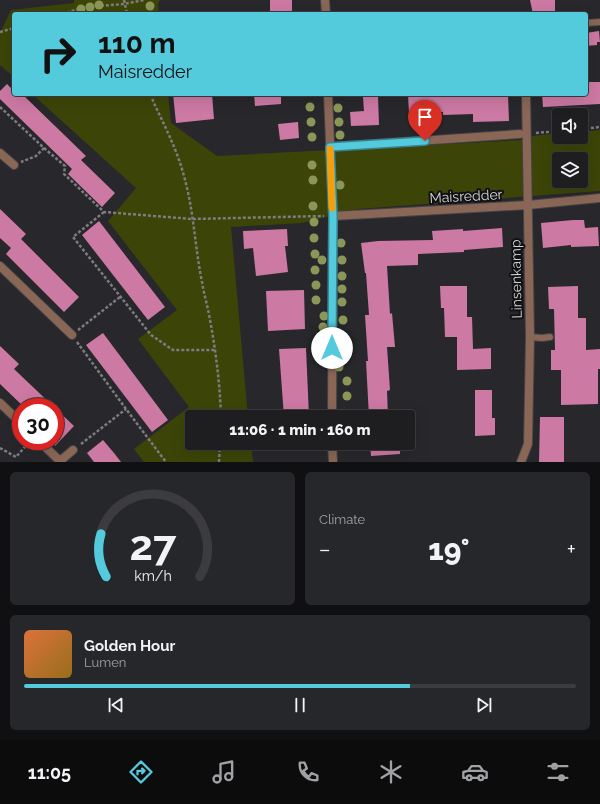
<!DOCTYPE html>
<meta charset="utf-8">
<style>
body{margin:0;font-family:Raleway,sans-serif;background:#26272a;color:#f1f3f6;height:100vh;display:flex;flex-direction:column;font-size:15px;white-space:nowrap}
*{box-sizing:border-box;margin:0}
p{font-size:13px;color:#a1a2a5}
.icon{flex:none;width:22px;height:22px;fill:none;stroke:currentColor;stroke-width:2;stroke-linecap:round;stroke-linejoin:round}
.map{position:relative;height:462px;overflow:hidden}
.sheet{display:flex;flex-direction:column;gap:10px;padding:10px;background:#101012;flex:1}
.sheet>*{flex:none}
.hud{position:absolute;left:12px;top:12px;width:576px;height:84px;border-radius:4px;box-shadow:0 4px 16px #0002,0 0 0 1px #3c3c3f;background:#54cadd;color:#111;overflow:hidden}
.tools{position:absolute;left:552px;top:108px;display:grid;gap:8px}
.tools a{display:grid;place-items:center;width:36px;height:36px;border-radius:4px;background:#1e1e21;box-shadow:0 4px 16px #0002,0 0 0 1px #3c3c3f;font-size:20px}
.speed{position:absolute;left:12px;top:398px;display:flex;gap:8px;font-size:20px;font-weight:700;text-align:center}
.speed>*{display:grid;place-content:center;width:52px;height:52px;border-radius:50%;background:#1e1e21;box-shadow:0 4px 16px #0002,0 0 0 1px #3c3c3f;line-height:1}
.speed .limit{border:6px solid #d22;background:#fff;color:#111}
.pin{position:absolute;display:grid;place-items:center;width:34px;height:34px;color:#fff;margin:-41px -17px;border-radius:50% 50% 50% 0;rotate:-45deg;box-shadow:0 0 4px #0007}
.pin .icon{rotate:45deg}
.me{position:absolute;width:44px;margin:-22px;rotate:0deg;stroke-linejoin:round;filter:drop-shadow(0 0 3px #0008)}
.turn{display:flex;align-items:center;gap:14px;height:84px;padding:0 20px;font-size:18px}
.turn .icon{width:52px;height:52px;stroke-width:2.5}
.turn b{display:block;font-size:28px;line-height:34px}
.big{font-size:30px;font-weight:800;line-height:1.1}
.sheet .widget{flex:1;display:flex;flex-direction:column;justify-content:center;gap:6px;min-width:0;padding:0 14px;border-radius:6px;background:#26272a}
.sheet .dial{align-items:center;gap:0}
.dial svg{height:104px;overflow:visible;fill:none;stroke:#3c3c3f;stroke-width:7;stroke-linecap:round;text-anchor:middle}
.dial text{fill:#f1f3f6;stroke:none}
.song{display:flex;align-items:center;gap:12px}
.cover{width:48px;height:48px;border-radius:6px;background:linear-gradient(135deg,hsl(20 70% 55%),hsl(40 70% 35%))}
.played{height:4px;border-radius:2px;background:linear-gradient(90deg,#54cadd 70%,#3c3c3f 70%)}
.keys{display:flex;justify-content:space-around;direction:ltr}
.heat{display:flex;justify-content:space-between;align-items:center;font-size:22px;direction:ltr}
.sheet .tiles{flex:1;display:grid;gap:10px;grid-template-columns:1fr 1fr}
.widget:last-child{grid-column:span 2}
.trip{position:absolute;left:185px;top:410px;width:230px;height:40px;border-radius:4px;background:#1e1e21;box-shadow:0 4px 16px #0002,0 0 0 1px #3c3c3f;font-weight:800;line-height:40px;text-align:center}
.dock{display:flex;height:64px;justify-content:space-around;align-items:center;background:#0c0c0d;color:#a1a2a5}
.dock .icon{width:28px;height:28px}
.dock .on{color:#54cadd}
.dock b{font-size:18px;color:#f1f3f6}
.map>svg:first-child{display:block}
</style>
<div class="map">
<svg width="600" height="462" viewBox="0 0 600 462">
<rect width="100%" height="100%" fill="#28282c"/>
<!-- green -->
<g fill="#3c4507" fill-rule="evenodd">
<polygon points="74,0 160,0 158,4 159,14 14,14 14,77 0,65 0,33 11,10 74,3"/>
<path d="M 32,94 L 168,94 L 171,123 L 217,156 L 523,140 L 533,136 L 559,133 L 559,137 L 581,137 L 581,132 L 600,130 L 600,191 L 358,209 L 302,223 L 231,227 L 248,417 L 192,417 L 192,443 L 251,443 L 253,462 L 144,462 L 134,449 L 189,407 L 138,339 L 177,310 L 108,221 L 136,188 ZM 559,159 L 581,159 L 581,181 L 559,181 Z"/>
</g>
<!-- building -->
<g fill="#cc79a4">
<rect x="270" y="0" width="22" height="14"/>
<polygon points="530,0 555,0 555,14 533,14"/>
<polygon points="599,31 600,42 597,42 597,45 586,46 586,33"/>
<polygon points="586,82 600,82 600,104 543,107 542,94 586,94"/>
<polygon points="7,84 14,91 14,94 22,94 86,156 81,160 115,193 102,207 68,174 72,169 0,99 0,91"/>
<polygon points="173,94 212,94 214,119 176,123"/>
<polygon points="254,94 281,94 281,104 255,106"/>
<polygon points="408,94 473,94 473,96 508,95 509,121 473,122 473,114 443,115 443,112 409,114"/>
<polygon points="378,96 379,125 351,126 350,112 364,111 363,97"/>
<polygon points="298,122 299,138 280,140 278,124"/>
<polygon points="0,209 26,234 21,239 79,297 64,312 6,254 11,248 0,238"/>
<polygon points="573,220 584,220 585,228 598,227 599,246 571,247 571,245 543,248 541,223"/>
<polygon points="99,221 165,307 148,320 82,235"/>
<polygon points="502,228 503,247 464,250 464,252 418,254 418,265 387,266 390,314 392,313 395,347 387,347 390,390 387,391 388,417 369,417 366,361 368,361 365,315 369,315 366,273 365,273 361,243 378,241 433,240 432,231 463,229 463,231"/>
<polygon points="287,229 288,246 285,246 288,272 256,276 253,248 244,249 243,231"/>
<polygon points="440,286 467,286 467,317 472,317 473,349 491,348 491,369 457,370 457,337 445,337 444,308 441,308"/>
<polygon points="578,286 578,318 586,318 586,350 600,349 600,369 598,369 598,404 561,405 561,370 551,370 551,350 555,350 554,309 549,309 548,287"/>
<polygon points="304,290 305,329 268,331 266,291"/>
<polygon points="103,333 168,420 152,432 86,345"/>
<polygon points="0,346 19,364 14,369 54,407 24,407 0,384"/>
<polygon points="306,348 309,417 284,417 279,349"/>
<polygon points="475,390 492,390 492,418 495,418 495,435 475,436"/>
<polygon points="55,408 74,426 55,446"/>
<polygon points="540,417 564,417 564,462 539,462"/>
<polygon points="103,440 114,453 121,462 94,462 87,453"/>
<polygon points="370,443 400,443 400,454 371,456"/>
</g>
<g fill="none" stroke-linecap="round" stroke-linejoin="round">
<!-- lane casing -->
<g stroke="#444347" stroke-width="8">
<g id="lane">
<polyline points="586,23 600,22"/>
<polyline points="530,337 542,338 550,337"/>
</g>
</g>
<!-- street casing -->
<g stroke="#444347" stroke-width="10">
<g id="street">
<polyline points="325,0 326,14"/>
<polyline points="328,94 333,216 332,417"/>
<polyline points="330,147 520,134"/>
<polyline points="0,153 14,165"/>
<polyline points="333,216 528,205 600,198"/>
<polyline points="0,266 72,335"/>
<polyline points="0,403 21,423"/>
<polyline points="39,441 60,461 73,450"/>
<polyline points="332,443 333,462"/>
<polyline points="521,462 528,444 530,337 526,94"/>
</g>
</g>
<!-- path -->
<g stroke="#7d7c80" stroke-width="2.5" stroke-dasharray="3 2" stroke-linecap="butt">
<polyline points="124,0 127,14"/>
<polyline points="62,14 85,7 124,4 144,0"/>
<polyline points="0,32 14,28"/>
<path d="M 151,94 L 153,101 C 165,127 178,151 185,180 C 194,213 195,248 202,282 C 204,295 208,307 210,320 C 216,352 220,385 221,417"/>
<polyline points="0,107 44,148 36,156 21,162"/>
<polyline points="581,129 600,127"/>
<polyline points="536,133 559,131"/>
<polyline points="44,148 65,166 64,174 104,212 192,219 324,216"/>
<polyline points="104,212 73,237 151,335 173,350 215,350"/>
<polyline points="78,330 120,297"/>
<polyline points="77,342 126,409 166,462"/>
<polyline points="81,444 126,409"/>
<polyline points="0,448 16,457 30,441"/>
<polyline points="219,462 220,443"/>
</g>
<!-- lane -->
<use href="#lane" stroke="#896655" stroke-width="6"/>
<!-- street -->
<use href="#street" stroke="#896655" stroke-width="8"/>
</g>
<!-- trees -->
<g fill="#8a9757">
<circle cx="99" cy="5" r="4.5"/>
<circle cx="150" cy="6" r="4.5"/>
<circle cx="90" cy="7" r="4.5"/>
<circle cx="81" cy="9" r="4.5"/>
<circle cx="310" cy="107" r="4.5"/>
<circle cx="338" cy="108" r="4.5"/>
<circle cx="311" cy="122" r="4.5"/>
<circle cx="339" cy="122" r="4.5"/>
<circle cx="340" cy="135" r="4.5"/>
<circle cx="312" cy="137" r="4.5"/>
<circle cx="312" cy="165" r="4.5"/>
<circle cx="313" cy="180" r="4.5"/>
<circle cx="340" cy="185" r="4.5"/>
<circle cx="313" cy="206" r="4.5"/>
<circle cx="314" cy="222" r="4.5"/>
<circle cx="314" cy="238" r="4.5"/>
<circle cx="341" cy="243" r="4.5"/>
<circle cx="315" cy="254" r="4.5"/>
<circle cx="322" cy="260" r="4.5"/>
<circle cx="342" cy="260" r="4.5"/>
<circle cx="315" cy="270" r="4.5"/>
<circle cx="342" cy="276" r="4.5"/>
<circle cx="316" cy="285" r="4.5"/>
<circle cx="342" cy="289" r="4.5"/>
<circle cx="316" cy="300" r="4.5"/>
<circle cx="342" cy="302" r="4.5"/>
<circle cx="324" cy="316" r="4.5"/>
<circle cx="343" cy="320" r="4.5"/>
<circle cx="323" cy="327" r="4.5"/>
<circle cx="344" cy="342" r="4.5"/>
<circle cx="347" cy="355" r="4.5"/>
<circle cx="339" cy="367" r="4.5"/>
<circle cx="347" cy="381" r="4.5"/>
<circle cx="347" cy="396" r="4.5"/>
</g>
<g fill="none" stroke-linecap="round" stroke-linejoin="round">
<!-- route casing -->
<g stroke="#378390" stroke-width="10">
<polyline id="route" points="332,348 333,216 330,147 425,141"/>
</g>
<!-- route -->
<use href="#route" stroke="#54cadd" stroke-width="7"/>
<!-- slow -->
<polyline stroke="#f59e0b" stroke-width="7" points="330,149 332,208"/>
</g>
<g text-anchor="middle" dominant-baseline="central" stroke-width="4" stroke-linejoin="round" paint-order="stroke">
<!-- street labels -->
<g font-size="14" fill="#d4d3d6" stroke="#111113">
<text transform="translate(466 196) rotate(-3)">Maisredder</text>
<text transform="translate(516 279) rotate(-91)">Linsenkamp</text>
</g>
</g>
</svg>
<div class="tools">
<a><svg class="icon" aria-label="sound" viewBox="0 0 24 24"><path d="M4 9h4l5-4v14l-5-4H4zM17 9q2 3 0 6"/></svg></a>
<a><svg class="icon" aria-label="layers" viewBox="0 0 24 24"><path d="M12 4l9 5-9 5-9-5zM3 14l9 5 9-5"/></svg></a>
</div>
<div class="speed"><div class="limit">30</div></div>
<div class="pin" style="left:425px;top:141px;background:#d93025"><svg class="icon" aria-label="arrive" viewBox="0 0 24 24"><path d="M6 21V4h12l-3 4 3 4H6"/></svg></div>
<svg class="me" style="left:332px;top:348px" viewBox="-20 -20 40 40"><circle r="19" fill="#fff"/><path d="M0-13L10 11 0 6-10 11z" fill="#54cadd"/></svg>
<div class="trip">11:06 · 1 min · 160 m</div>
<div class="hud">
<div class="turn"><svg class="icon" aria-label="right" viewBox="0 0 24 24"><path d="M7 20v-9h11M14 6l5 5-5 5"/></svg><div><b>110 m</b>Maisredder</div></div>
</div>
</div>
<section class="sheet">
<div class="tiles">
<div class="widget dial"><svg viewBox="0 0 100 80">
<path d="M14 69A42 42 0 1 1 86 69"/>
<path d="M14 69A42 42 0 0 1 10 36" stroke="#54cadd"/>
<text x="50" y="56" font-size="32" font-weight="700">27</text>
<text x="50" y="72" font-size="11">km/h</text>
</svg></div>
<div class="widget"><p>Climate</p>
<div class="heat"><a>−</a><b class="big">19°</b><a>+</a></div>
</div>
<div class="widget">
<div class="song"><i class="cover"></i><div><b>Golden Hour</b><p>Lumen</p></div></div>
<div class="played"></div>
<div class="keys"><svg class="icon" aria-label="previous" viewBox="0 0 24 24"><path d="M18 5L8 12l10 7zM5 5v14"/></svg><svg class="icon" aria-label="pause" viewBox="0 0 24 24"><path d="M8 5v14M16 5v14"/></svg><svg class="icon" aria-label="next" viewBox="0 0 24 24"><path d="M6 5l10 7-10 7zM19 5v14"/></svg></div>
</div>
</div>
</section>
<nav class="dock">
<b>11:05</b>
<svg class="icon on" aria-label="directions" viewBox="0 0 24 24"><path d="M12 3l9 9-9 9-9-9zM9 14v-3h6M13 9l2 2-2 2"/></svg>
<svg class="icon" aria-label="music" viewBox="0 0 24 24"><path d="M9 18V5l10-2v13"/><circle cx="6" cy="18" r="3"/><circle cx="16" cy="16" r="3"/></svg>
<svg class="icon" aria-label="phone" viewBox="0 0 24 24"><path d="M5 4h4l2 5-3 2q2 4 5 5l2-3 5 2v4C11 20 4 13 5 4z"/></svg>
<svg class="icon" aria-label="climate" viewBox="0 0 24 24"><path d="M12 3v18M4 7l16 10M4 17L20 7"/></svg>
<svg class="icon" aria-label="car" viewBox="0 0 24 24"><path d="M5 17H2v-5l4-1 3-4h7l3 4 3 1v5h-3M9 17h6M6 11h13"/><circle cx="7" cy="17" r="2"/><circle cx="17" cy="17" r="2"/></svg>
<svg class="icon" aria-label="filters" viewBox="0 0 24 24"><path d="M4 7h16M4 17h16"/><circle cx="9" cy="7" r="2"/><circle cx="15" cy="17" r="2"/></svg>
</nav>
